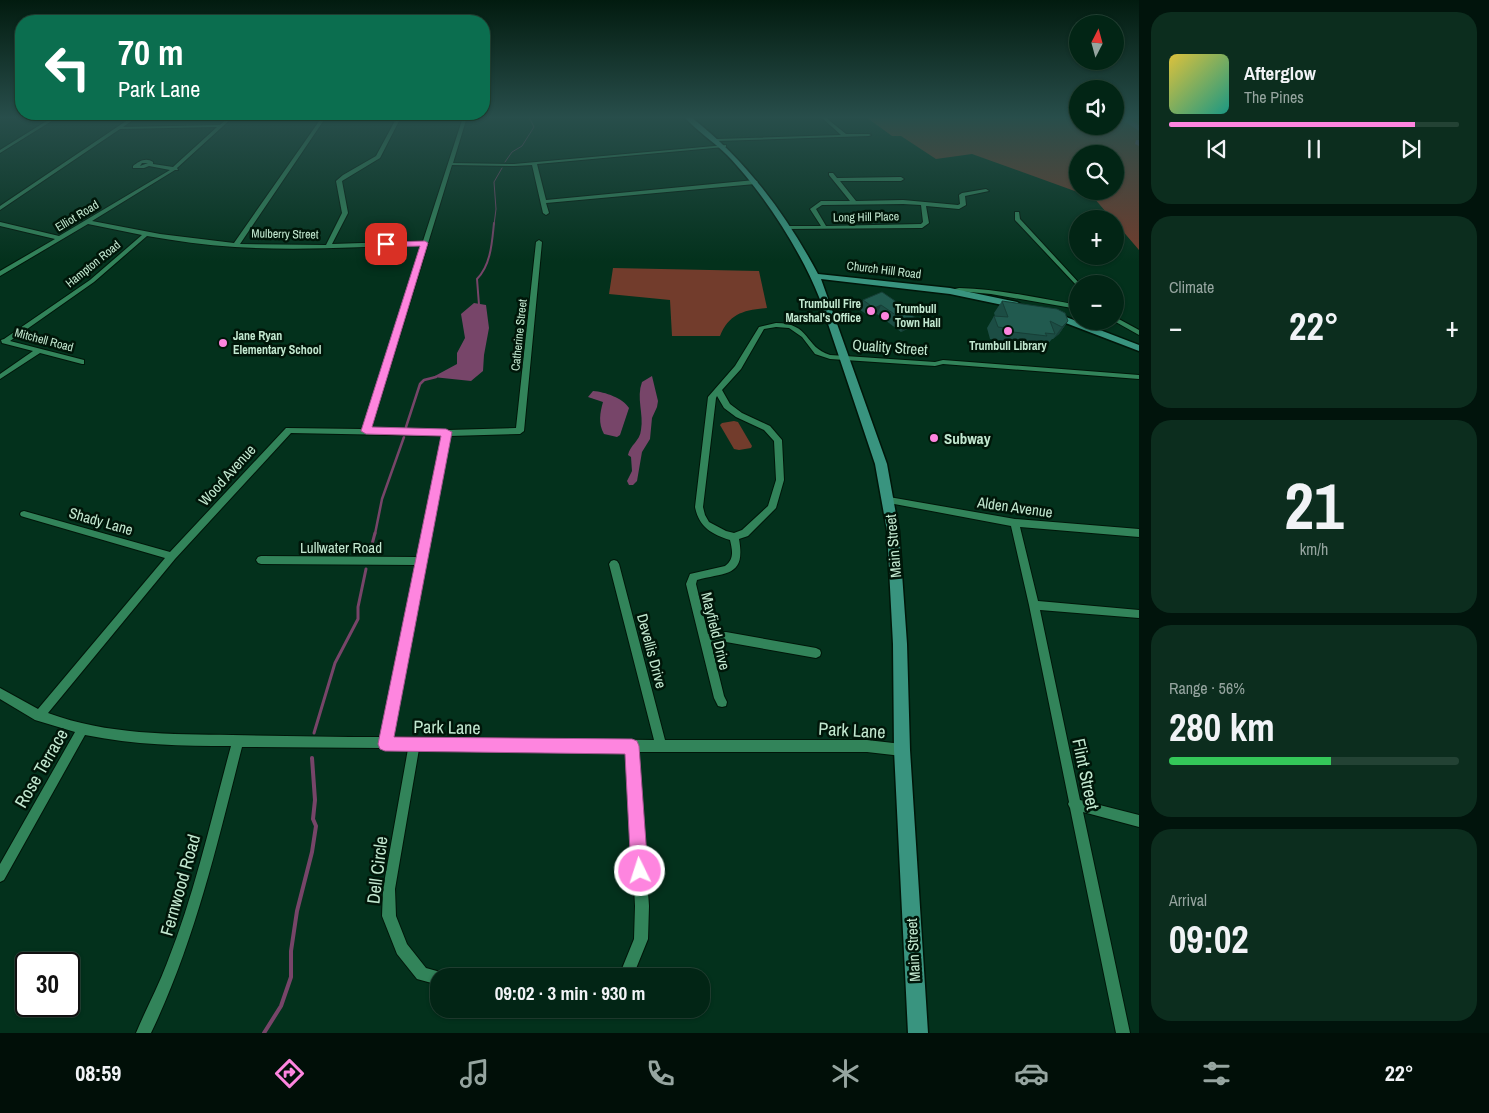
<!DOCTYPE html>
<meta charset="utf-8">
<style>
body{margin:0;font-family:"Archivo Narrow",sans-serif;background:#0c2d1e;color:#f1f3f6;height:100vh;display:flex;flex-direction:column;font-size:19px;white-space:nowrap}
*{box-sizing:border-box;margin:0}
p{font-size:16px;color:#96a5a0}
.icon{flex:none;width:28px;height:28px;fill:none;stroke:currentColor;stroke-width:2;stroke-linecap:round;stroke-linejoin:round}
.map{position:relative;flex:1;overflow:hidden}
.sheet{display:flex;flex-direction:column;gap:12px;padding:12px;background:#01140c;width:350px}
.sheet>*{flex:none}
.banner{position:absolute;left:15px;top:15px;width:475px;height:105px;border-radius:20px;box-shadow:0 1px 4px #0004,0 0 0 1px #234234;background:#0b6e4f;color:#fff;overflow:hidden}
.needle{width:32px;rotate:6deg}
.buttons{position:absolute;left:1069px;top:15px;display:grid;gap:10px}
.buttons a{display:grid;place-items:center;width:55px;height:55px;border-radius:50%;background:#022515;box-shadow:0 1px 4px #0004,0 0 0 1px #234234;font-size:25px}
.speed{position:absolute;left:15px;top:952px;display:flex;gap:10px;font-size:25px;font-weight:700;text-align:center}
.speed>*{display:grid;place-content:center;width:65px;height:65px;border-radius:50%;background:#022515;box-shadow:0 1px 4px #0004,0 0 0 1px #234234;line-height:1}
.speed .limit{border:2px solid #111;border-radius:8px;background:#fff;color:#111}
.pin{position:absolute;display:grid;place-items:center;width:42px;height:42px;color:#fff;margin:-21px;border-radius:10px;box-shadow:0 2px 8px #0006}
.me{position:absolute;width:55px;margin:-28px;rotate:356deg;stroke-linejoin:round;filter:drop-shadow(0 0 4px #0008)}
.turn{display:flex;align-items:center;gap:18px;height:105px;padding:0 20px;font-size:22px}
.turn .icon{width:65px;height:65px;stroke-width:2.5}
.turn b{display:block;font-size:35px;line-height:42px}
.big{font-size:38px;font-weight:800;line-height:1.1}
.sheet .widget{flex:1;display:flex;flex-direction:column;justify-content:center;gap:8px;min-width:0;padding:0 18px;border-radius:20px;background:#0c2d1e}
.sheet .dial{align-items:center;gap:0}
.dial b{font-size:65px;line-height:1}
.song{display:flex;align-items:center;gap:15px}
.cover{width:60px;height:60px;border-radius:8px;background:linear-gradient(135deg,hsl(50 70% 55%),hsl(170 70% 35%))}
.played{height:5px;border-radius:2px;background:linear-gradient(90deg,#fe85df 85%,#234234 85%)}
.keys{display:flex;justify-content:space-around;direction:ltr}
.heat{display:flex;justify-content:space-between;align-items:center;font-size:28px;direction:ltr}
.charge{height:8px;border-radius:4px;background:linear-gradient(90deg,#34c759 56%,#234234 0)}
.trip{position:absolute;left:430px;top:968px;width:280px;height:50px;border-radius:20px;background:#022515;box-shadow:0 1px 4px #0004,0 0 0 1px #234234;font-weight:800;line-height:50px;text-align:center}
.menu{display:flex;height:80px;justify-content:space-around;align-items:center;background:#010f08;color:#96a5a0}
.menu .icon{width:35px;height:35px}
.menu .current{color:#fe85df}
.menu b{font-size:22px;color:#f1f3f6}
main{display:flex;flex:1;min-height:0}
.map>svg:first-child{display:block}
</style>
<main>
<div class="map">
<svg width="1139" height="1033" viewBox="0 0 1139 1033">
<rect width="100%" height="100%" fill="#03311c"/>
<!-- green -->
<g fill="#723c2c" fill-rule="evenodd">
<path d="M 866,117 L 1077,117 L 1078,126 L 1115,126 L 1115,117 L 1139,117 L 1139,250 L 1115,222 L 1115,219 L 1112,219 L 1094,198 L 972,154 L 936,159 L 901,136 L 892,136 ZM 1078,154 L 1115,154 L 1115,191 L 1078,191 Z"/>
<path d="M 613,268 L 759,271 L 767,308 C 743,310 729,314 720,336 L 672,336 L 670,300 L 609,294 Z"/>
<polygon points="734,421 738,422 752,446 751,448 739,450 734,449 720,425 722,423"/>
</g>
<!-- water -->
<g fill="#774569">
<polygon points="474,303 486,305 489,328 484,355 483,371 471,381 433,377 457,364 457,353 465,338 461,314"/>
<path d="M 652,376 L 658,401 L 657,407 L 652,418 L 650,439 L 642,452 L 637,481 L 633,485 L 629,485 L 627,481 L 632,471 L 631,457 L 628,455 C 630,445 640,441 641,430 C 644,414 636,398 642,382 Z"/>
<path d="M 593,391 C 605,392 623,398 629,408 L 620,435 L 617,437 L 604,434 C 598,423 600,413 603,402 L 588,397 Z"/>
</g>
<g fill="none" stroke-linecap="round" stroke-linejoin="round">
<!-- stream-far4 -->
<g stroke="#774569" stroke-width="1">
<polyline points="505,162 512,152 522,146 534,127 529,117"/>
<polyline points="494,225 496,209 494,182 502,168"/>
</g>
<!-- stream-far3 -->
<path stroke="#774569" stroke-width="2" d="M 479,305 L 477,279 C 491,265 492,242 494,223"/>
<!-- stream-far2 -->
<g stroke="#774569" stroke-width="2.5">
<polyline points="406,427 420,384 424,380 436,377"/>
<polyline points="375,534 382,499 404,437"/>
</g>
<!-- stream-far1 -->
<g stroke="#774569" stroke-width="3">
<polyline points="370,552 375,533"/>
<polyline points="314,733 335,663 358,619 358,607 366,569"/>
</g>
<!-- stream -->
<polyline stroke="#774569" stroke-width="4" points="264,1033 281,1006 291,977 291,951 297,911 312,852 316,826 313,819 315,800 312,758"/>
<!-- river -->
<g fill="#774569" fill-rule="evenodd">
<polygon points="1118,117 1127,117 1139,125 1139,131"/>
<polygon points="1136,140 1139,140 1139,146 1135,144"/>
</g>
<!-- minor casing -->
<g stroke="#001609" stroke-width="2">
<g id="minor">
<polygon points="53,117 58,117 0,153 0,150"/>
<path d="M 132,117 L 137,117 L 123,127 L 220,125 L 229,117 L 233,117 L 177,168 L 178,170 L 175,170 L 92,221 L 160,234 L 234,243 L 322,117 L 326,117 L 240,244 L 326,245 L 342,213 L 336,181 L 343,175 L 376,156 L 397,117 L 401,117 L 380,158 L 342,181 L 348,213 L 332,244 L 423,241 L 463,117 L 467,117 L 453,163 L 514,164 L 726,145 L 726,147 L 724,147 L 537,164 L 546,200 L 755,180 L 758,182 L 755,184 L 546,203 L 549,213 L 546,215 L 543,213 L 532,165 L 514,166 L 452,165 L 371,429 L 447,430 L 516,428 L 536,242 L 539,240 L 542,242 L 524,431 L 520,434 L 450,436 L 392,737 L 654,740 L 609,564 L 611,561 L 614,560 L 617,561 L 619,564 L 665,740 L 867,740 L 902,744 L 906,746 L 908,750 L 906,754 L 902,756 L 867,752 L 638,752 L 649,906 L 648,939 L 633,976 L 619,976 L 634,939 L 635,906 L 627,752 L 419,749 L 395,889 L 396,916 L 407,944 L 426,968 L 444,973 L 445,976 L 439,976 L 439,985 L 417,979 L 397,954 L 382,916 L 383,889 L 408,749 L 385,750 L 382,748 L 242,747 C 217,845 195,941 151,1033 L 136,1033 C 146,1009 158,987 167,963 C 195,893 211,819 231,746 C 182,746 134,745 85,735 L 4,880 L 0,882 L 0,864 L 75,732 L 35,720 L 0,699 L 0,688 L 38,709 L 165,558 L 24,517 L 21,516 L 20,514 L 21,512 L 24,511 L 170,552 L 286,428 L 363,429 L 422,245 C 360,247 297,251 235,247 C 205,245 176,241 147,236 L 94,282 L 10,341 L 84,360 L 84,364 L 82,364 L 40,353 L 0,379 L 0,374 L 33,351 L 2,343 L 1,340 L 4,339 L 90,280 L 142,235 L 88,224 L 0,276 L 0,271 L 55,239 L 0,226 L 0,222 L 59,236 L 170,170 L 149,166 L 144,168 L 133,168 L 133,166 C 139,161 146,157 153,162 L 153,164 L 173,167 L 217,127 L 120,129 L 0,210 L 0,206 ZM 142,163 L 148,163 L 140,166 ZM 291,433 L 443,436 L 418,557 L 261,556 L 258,557 L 256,560 L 258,563 L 261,564 L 416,565 L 381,737 C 331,737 282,736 232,735 C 171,734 107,735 48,713 L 175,559 Z"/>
<polygon points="821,117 825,117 846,134 869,134 871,135 869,136 717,141 715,140 717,139 841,135"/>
<path d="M 829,173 L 833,173 L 837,178 L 901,177 L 904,179 L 901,181 L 840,181 L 856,201 L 903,200 L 958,205 L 960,204 L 959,195 L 962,193 L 986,189 L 989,191 L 965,196 L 966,205 L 959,209 L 926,206 L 929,223 L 922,228 L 784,229 L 784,227 L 786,226 L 821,226 L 810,209 L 821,201 L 850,201 L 829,175 ZM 903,204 L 921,205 L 923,222 L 921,224 L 826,226 L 816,209 L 822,205 Z"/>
<polygon points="1015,212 1019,212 1020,219 1080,284 1078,284 1078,287 1015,220"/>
<path d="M 959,288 C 999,289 1038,298 1078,305 L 1078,309 L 991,294 L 959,291 L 950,293 L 947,291 Z"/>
<polygon points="1115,317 1139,330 1139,335 1114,321"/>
<path d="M 776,323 C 811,323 804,347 830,355 L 935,362 L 943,360 L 1139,375 L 1139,379 L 943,364 L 935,366 L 830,359 L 815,354 L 802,337 L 789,328 L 776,327 L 764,329 L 741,369 L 722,390 L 730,404 L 742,413 L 770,426 L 782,440 L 784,480 L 776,508 L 748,536 L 739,539 C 746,577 726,572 697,580 L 696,584 L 708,634 L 726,632 L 816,648 L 820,650 L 821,653 L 820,656 L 816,658 L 726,642 L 711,643 L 724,696 L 727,702 L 726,706 L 722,707 L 718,706 L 714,698 L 686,584 L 690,574 L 725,566 C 735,559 732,549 730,540 C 711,534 699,527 695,507 L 708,397 L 735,366 L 759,327 ZM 717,396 L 724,408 L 736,417 L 764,430 L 774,441 L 776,480 L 768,506 L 742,530 L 734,533 L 726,531 L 709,522 L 705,515 L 703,507 L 716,398 Z"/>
<polygon points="889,497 1015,519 1139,529 1139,537 1020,527 1038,601 1139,610 1139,618 1040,610 1080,800 1139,815 1139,827 1083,812 1130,1033 1116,1033 1070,808 1068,804 1069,802 1029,605 1011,526 889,503 885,500"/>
</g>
</g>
<!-- secondary casing -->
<g stroke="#001609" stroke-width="3">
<g id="secondary">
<path d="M 684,117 L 691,117 C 745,159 786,214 818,274 L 950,288 L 1017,302 L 1022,305 L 1017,308 L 950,294 L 821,279 L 887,464 L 899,531 L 907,644 L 910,750 L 928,1033 L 908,1033 L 894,750 L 893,644 L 887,531 L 875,464 L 819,297 C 801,251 762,191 727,155 C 714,142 697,131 684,117 Z"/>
<polygon points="1053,312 1139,345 1139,351 1050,317 1050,313"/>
</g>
</g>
<!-- minor -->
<use href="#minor" fill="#32845a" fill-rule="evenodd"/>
<!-- secondary -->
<use href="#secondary" fill="#39947f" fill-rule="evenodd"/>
</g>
<!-- wall -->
<g fill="#1c4d44">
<polygon points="863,300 897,306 916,318 911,327 901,332 877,314 870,317 859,309"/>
<polygon points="1002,301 1068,321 1059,334 1053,339 1052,339 1046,346 1040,345 1038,349 1005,345 1004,341 990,339 987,328 994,316 995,316 994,313"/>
</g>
<!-- shaded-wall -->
<g fill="#173f37">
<polygon points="881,305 877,314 870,317 874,308"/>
<polygon points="916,318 911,327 901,332 906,322"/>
<polygon points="1068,321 1059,334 1053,339 1062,327"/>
</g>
<!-- building -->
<g fill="#215a4f" stroke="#173f37">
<polygon points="882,292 898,303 895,305 916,318 906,322 881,305 874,308 863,300"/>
<polygon points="1002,301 1057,309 1065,313 1068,321 1062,327 1050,321 1055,334 1045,333 1047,336 1013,332 1012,329 998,327 994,316 1008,317"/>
</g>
<!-- sky -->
<linearGradient id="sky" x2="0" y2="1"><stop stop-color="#021b0f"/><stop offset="0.45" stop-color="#284e4b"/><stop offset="1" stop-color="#284e4b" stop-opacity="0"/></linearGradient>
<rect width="1139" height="261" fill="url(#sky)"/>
<!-- route -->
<polygon fill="#fe85df" stroke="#a55691" points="425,241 428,243 372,427 446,429 452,432 394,737 632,739 637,741 639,746 648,871 645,876 640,879 634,876 631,871 625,754 385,751 380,749 378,744 441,436 366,434 361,431 420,246 386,247 382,244 386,242"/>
<!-- markers -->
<g fill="#fe85df" stroke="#001609" stroke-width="2">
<circle cx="871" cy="311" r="5"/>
<circle cx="885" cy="316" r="5"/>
<circle cx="1008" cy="331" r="5"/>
<circle cx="223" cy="343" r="5"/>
<circle cx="934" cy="438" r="5"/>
</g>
<g text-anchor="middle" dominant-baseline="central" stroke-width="5" stroke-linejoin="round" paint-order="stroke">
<!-- far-street labels -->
<g font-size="12" fill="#c2e8d0" stroke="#001609">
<text transform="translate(77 216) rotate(-31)">Elliot Road</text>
<text transform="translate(866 217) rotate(-1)">Long Hill Place</text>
<text transform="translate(285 234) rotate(1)">Mulberry Street</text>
<text transform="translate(93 264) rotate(-39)">Hampton Road</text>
<text transform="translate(884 270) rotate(7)">Church Hill Road</text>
<text transform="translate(519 335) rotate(-84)">Catherine Street</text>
<text transform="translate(44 340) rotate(15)">Mitchell Road</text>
</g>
<!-- far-poi labels -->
<g font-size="12" font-weight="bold" fill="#c2e8d0" stroke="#001609" text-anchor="start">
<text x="861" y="304" text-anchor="end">Trumbull Fire<tspan x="861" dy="14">Marshal's Office</tspan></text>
<text x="895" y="309">Trumbull<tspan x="895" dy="14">Town Hall</tspan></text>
<text x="233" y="336">Jane Ryan<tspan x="233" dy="14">Elementary School</tspan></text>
<text x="1008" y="346" text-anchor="middle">Trumbull Library</text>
</g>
<!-- street labels -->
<g font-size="15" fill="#c2e8d0" stroke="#001609">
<text transform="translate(890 347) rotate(4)">Quality Street</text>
<text transform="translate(227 475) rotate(-48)">Wood Avenue</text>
<text transform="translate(1015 507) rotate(8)">Alden Avenue</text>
<text transform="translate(101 521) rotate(16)">Shady Lane</text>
<text transform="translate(893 546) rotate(-95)">Main Street</text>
<text x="341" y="547">Lullwater Road</text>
<text transform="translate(716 631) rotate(76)">Mayfield Drive</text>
<text transform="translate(652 651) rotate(75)">Devellis Drive</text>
<text transform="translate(913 950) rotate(-93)">Main Street</text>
</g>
<!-- poi labels -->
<g font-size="15" font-weight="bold" fill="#c2e8d0" stroke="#001609" text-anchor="start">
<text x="944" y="438">Subway</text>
</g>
<!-- near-street labels -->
<g font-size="18" fill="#c2e8d0" stroke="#001609">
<text transform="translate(447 727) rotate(1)">Park Lane</text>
<text transform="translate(852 730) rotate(3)">Park Lane</text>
<text transform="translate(41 768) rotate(-60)">Rose Terrace</text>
<text transform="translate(1086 774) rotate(78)">Flint Street</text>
<text transform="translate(377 870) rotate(-83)">Dell Circle</text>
<text transform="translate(180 885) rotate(-74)">Fernwood Road</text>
</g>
</g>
</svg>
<div class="buttons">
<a><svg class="needle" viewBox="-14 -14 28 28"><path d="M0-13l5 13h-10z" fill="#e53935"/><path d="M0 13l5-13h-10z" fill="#96a5a0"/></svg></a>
<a><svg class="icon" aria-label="sound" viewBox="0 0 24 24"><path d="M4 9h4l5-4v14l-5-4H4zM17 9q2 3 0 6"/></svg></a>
<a><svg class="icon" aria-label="search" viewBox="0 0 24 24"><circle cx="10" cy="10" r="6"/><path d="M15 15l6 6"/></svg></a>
<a>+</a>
<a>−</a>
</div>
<div class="speed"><div class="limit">30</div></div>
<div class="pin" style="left:386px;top:244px;background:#d93025"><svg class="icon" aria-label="arrive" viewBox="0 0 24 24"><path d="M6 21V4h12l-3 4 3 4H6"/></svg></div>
<svg class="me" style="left:640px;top:871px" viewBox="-20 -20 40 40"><circle r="17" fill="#fe85df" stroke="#fff" stroke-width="3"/><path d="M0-11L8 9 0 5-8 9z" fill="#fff"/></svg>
<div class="trip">09:02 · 3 min · 930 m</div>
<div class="banner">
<div class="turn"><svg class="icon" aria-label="left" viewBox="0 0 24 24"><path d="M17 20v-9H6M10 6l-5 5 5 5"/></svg><div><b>70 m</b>Park Lane</div></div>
</div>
</div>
<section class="sheet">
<div class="widget">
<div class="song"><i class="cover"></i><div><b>Afterglow</b><p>The Pines</p></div></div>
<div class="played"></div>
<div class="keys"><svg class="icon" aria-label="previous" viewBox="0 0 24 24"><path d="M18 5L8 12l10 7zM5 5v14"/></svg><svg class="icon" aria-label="pause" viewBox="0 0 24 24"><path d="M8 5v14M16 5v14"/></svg><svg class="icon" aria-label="next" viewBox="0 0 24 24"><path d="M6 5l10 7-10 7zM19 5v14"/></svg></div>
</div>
<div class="widget"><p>Climate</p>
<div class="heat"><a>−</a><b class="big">22°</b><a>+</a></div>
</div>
<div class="widget dial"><b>21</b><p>km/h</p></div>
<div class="widget"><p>Range · 56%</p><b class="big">280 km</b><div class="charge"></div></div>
<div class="widget"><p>Arrival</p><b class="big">09:02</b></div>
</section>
</main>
<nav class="menu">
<b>08:59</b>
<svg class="icon current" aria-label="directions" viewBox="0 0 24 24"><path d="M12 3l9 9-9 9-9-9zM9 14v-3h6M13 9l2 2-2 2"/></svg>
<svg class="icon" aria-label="music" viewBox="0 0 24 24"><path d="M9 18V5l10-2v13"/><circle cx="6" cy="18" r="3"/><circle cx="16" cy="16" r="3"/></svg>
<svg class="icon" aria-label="phone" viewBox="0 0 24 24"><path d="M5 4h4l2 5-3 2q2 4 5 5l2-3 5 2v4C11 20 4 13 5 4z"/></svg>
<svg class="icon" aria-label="climate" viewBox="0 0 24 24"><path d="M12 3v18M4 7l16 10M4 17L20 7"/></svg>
<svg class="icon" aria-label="car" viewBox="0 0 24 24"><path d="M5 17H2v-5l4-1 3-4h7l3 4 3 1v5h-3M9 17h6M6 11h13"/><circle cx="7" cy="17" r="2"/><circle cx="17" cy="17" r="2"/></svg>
<svg class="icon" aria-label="filters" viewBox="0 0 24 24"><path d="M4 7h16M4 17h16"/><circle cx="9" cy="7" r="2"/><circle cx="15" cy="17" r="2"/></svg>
<b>22°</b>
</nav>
